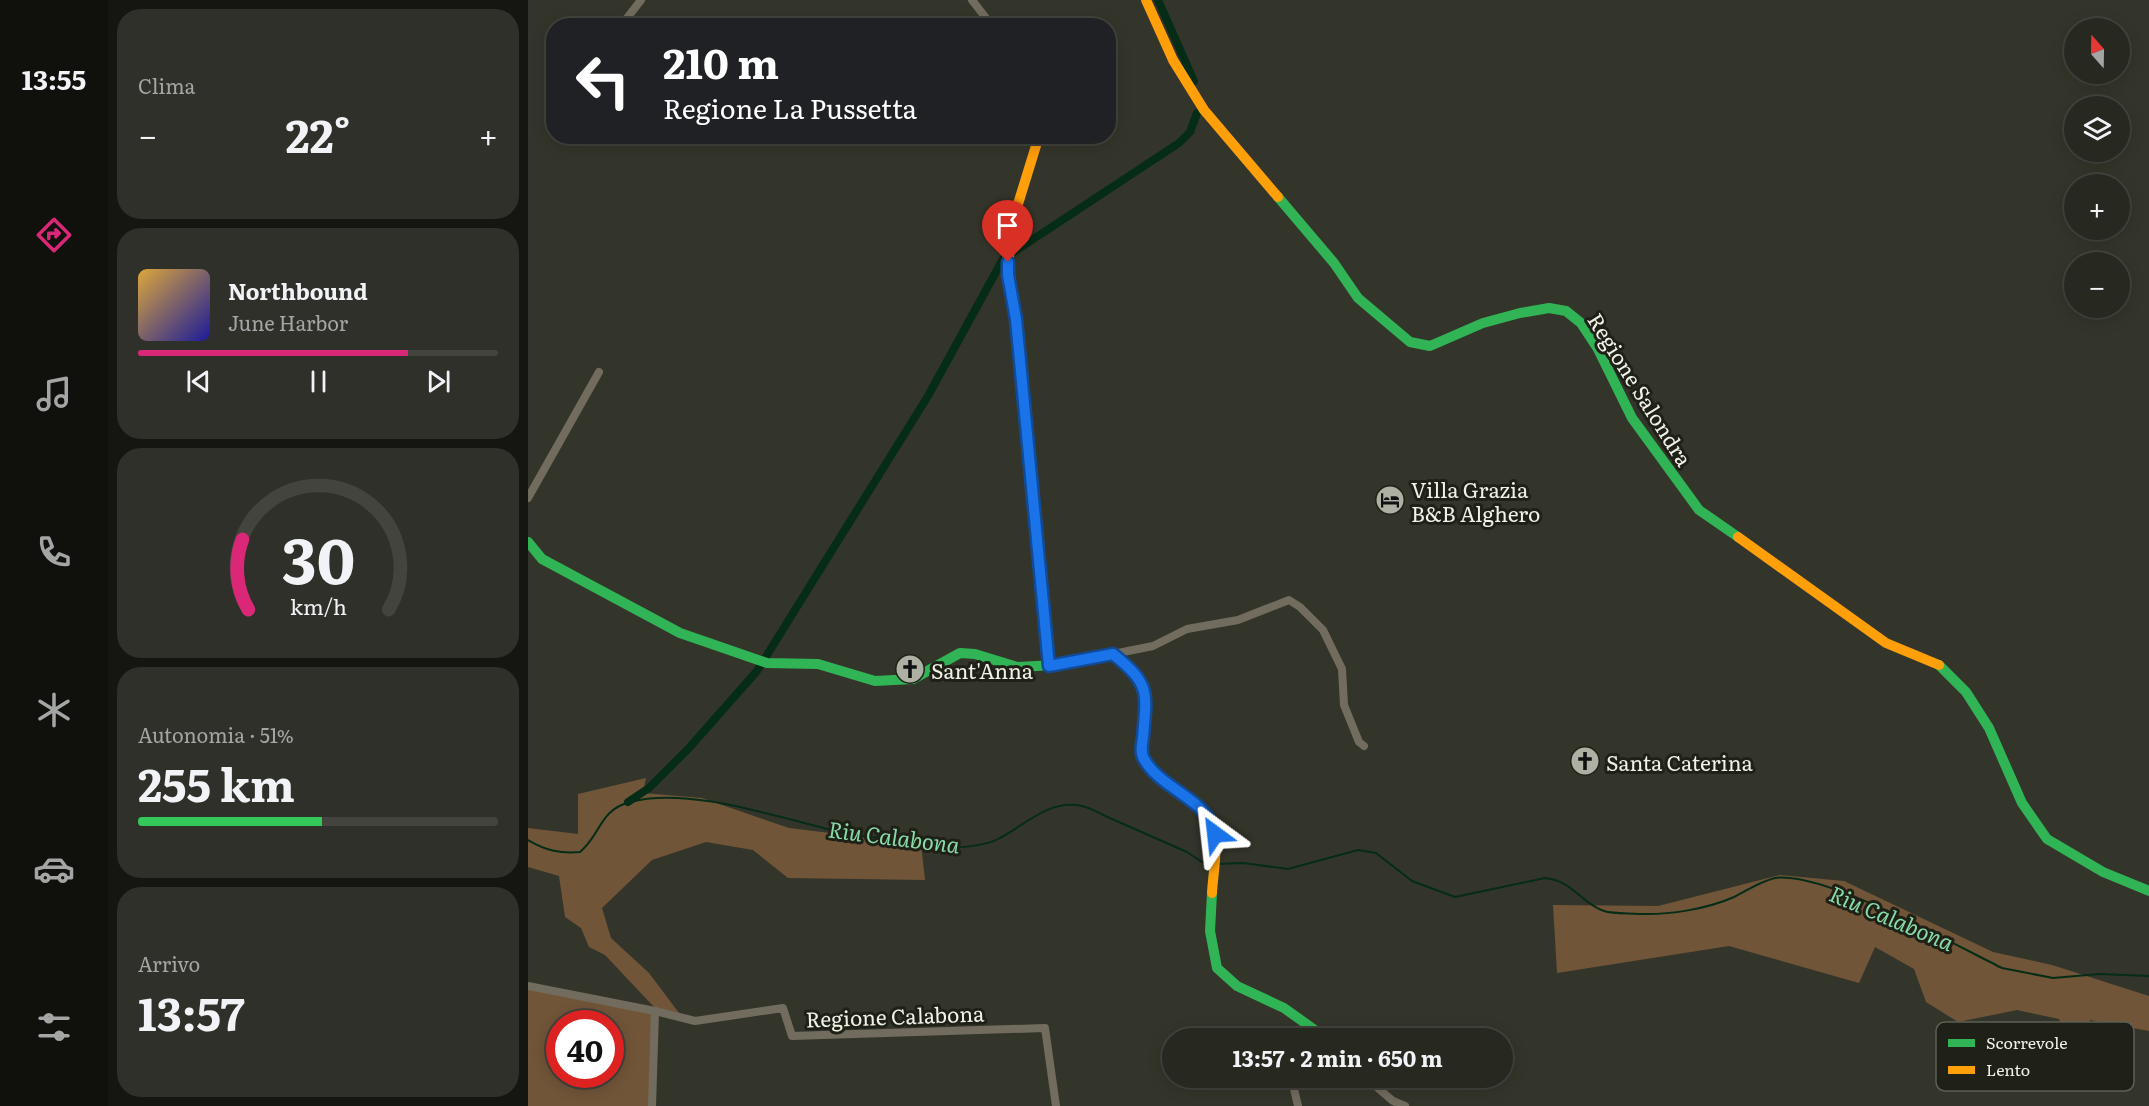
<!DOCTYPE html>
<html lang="it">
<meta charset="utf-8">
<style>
body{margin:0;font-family:Literata,serif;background:#2f3029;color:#f1f3f6;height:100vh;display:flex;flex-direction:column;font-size:22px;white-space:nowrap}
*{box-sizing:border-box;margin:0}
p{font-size:20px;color:#a4a6a5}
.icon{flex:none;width:33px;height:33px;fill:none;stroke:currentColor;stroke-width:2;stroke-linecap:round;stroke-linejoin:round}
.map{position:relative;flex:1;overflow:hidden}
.side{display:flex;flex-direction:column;gap:9px;padding:9px;background:#151612;width:420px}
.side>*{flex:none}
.hud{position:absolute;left:18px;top:18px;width:570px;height:126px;border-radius:24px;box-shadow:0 3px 15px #0003,0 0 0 2px #43443e;background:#202124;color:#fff;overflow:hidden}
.needle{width:39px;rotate:340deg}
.buttons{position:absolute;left:1536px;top:18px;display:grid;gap:12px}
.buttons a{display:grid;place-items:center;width:66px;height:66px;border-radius:50%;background:#272820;box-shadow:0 3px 15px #0003,0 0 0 2px #43443e;font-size:30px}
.speed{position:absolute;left:18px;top:1010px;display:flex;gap:12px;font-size:30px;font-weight:700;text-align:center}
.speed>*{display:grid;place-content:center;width:78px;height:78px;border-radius:50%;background:#272820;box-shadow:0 3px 15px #0003,0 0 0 2px #43443e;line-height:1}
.speed .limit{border:9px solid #d22;background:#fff;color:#111}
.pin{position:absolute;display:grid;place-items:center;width:51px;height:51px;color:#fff;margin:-62px -26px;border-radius:50% 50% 50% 0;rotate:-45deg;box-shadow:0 0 6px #0007}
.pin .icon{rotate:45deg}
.me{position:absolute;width:66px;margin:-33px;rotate:330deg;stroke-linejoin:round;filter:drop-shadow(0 0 4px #0008)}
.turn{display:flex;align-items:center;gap:21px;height:126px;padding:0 18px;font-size:27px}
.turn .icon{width:78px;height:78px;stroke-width:2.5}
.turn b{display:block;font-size:42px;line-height:51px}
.big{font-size:45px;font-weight:700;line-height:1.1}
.side .tile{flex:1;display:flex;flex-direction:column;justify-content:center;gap:9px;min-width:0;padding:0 21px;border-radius:24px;background:#2f3029}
.side .dial{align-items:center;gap:0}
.dial svg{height:156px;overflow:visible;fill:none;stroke:#43443e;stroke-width:7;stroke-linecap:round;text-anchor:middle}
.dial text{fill:#f1f3f6;stroke:none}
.song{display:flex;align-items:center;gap:18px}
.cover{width:72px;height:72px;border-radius:9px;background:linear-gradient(135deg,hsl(40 70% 55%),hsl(240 70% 35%))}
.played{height:6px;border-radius:3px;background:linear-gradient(90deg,#db2777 75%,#43443e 75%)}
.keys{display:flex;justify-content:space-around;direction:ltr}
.heat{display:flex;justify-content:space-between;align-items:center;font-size:33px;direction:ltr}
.charge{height:9px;border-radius:4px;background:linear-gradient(90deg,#34c759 51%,#43443e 0)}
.trip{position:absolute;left:634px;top:1028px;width:351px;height:60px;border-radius:30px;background:#272820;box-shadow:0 3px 15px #0003,0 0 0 2px #43443e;font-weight:700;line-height:60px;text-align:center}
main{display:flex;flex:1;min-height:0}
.tab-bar{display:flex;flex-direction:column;width:108px;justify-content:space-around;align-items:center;background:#10100d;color:#a4a6a5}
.tab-bar .icon{width:42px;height:42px}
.tab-bar .active{color:#db2777}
.tab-bar b{font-size:27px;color:#f1f3f6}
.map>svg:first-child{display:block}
</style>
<main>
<nav class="tab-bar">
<b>13:55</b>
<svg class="icon active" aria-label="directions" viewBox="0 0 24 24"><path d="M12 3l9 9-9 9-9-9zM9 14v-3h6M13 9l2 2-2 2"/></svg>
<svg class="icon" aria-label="music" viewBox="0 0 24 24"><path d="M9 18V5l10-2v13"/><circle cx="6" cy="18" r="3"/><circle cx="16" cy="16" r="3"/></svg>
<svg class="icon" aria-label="phone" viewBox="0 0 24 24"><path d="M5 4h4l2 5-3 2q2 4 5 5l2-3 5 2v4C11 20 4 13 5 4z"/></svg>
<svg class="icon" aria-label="climate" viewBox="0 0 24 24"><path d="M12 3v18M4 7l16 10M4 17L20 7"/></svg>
<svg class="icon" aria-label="car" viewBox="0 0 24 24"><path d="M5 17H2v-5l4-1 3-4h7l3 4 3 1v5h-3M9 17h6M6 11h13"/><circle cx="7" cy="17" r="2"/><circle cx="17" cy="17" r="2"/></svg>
<svg class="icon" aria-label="filters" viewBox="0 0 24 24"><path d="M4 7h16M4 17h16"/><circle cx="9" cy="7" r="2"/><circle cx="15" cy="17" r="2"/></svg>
</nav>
<section class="side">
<div class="tile"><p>Clima</p>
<div class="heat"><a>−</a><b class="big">22°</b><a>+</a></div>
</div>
<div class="tile">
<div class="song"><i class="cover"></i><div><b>Northbound</b><p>June Harbor</p></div></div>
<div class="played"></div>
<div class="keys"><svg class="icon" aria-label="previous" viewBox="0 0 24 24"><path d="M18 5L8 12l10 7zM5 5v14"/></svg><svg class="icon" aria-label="pause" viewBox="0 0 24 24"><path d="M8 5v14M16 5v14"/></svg><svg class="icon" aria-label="next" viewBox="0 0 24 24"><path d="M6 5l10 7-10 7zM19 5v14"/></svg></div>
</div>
<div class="tile dial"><svg viewBox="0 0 100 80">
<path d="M14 69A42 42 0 1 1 86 69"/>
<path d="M14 69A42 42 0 0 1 11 33" stroke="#db2777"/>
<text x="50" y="56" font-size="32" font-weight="700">30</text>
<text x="50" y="72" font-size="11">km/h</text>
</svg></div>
<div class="tile"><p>Autonomia · 51%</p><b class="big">255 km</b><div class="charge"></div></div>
<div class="tile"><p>Arrivo</p><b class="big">13:57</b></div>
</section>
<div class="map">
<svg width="1621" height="1106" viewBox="0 0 1621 1106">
<rect width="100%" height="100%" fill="#34352a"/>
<!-- green -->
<g fill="#715539" fill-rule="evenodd">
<polygon points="118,778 115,793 174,798 261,828 393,844 397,880 260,878 225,850 178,842 124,860 74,908 83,938 121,973 151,1013 126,1007 77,955 61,947 53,928 37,917 31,876 0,867 0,828 50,834 50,794"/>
<polygon points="1252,875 1316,881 1465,952 1524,965 1621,996 1621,1031 1562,1020 1552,1044 1540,1044 1531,1019 1489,1010 1430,1022 1398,1002 1386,969 1347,947 1331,983 1201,946 1029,973 1025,905 1130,906"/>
<path d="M 0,988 L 124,1013 L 123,1106 L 0,1106 ZM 32,1023 L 82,1023 L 82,1074 L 32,1074 Z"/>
</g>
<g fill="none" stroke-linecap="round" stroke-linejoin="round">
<!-- stream -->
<g stroke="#052c16" stroke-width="2">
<path d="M 0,840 C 17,850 32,854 52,852 C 73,835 71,810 102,802 C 164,785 262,822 325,835 C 344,839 364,836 383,840 C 391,841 397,846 405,847 C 423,849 457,847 472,838 C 498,824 522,799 554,806 C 564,808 574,815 584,819 C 609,830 634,841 659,852 L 674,862 L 683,863"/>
<path d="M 688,864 L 715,863 L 760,869 L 830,850 L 848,853 L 884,881 L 927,897 L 1017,878 C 1044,880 1055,905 1076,911 C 1086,914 1101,913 1112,914 C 1141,915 1179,909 1206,897 C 1220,890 1231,882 1247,878 C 1294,870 1427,945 1474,968 L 1525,978 L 1571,974 L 1621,976"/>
</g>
<!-- canal -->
<g stroke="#052c16" stroke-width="8">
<polyline points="630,0 666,81"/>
<polyline points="100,802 121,788 161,748 229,671 400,396 475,259 651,143 662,132 669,113"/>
</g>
</g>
<!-- building -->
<polygon fill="#4c4f46" points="866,490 873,510 861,515 853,496"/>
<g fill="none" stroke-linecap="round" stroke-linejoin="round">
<!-- street -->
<g stroke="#726c5e" stroke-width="8">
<polyline points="444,0 464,26"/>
<polyline points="96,22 113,0"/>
<polyline points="0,498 71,372"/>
<polyline points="585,654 625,646 659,629 710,620 761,600 772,607 795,630 814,669 816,705 831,742 836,746"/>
<polyline points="0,986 127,1011 124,1106"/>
<polyline points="127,1011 167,1021 255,1008 264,1036 517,1028 528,1106"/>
<polyline points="837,1077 865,1101 877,1106"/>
<polyline points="770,1106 766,1089 771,1077"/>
</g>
<!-- fast -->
<g stroke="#30b455" stroke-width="10">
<polyline points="750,197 806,263 830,298 882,342 902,346 955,323 992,313 1021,308 1038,311 1053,323 1070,349 1104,418 1171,510 1210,537"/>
<polyline points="497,415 521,666"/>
<polyline points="0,542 14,559 152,633 239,663 290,664 347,681 385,679 432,653 447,654 489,667 528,665 584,654"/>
<polyline points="1411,665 1438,692 1461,728 1494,803 1519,839 1575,872 1621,891"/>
<polyline points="684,893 682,931 689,968 709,986 756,1008 798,1038"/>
</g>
<!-- slow -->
<g stroke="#ff9f0a" stroke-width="10">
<polyline points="618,0 645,60 676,110 750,197"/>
<polyline points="497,415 488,319 480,279 481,256 490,204 511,136"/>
<polyline points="1210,537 1358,643 1411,665"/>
<path d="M 584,654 C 617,673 619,699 615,734 C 615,741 612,749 615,757 C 625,789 677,795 686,833 C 690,850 685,874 684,893"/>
</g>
</g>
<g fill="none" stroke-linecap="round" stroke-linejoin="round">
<!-- route casing -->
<g stroke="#114b97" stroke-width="15">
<path id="route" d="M 480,262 L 480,275 L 488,319 L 521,666 L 585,654 C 622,684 619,691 615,737 C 614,744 612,753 616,759 C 633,790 681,799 687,834"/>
</g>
<!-- route -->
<use href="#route" stroke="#1a73e8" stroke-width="10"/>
</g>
<!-- icons -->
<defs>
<g id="hotel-disc" transform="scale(1.5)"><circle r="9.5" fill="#afb0a4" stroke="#1f2017"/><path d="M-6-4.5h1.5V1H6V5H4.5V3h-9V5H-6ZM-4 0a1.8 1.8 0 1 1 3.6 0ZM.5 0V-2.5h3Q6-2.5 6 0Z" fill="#111"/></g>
<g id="church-disc" transform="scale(1.5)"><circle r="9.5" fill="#afb0a4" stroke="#1f2017"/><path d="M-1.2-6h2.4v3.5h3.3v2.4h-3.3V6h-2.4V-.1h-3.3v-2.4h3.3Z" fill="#111"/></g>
</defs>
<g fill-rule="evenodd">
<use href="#hotel-disc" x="862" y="500"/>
<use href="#church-disc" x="382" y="669"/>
<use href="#church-disc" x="1057" y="761"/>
</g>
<g text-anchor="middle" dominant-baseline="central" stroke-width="6" stroke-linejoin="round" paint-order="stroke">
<!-- street labels -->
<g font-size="21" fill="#f1f2e6" stroke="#1f2017">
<text transform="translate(1113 389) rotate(58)">Regione Salondra</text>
<text transform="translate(367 1015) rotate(-2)">Regione Calabona</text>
</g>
<!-- poi labels -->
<g font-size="21" fill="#f1f2e6" stroke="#1f2017" text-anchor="start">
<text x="883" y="488">Villa Grazia<tspan x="883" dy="24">B&amp;B Alghero</tspan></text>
<text x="403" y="669">Sant'Anna</text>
<text x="1078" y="761">Santa Caterina</text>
</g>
<!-- water labels -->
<g font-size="22" font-style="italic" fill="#86dba7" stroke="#1f2017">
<text transform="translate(366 836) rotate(7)">Riu Calabona</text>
<text transform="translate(1364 917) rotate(23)">Riu Calabona</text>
</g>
</g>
<!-- legend -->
<rect x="1408" y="1022" width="198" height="69" rx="9" fill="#1f2017" stroke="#5e5f55" stroke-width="1.5"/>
<rect x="1420" y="1039" width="27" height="8" fill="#30b455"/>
<rect x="1420" y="1066" width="27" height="8" fill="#ff9f0a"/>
<g font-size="16" fill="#f1f2e6">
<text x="1458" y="1049">Scorrevole</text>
<text x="1458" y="1076">Lento</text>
</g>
</svg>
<div class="buttons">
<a><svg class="needle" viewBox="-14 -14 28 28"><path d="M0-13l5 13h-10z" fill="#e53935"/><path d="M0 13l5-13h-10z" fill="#a4a6a5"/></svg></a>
<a><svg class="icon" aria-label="layers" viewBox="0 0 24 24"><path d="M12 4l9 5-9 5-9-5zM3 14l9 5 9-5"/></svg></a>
<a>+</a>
<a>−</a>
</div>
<div class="speed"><div class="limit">40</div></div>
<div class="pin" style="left:480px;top:262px;background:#d93025"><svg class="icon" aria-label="arrive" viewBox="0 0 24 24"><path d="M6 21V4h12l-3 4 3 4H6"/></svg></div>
<svg class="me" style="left:687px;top:834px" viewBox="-20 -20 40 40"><path d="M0-17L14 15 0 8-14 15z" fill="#1a73e8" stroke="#fff" stroke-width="4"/></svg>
<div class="trip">13:57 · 2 min · 650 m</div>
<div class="hud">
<div class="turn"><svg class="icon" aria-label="left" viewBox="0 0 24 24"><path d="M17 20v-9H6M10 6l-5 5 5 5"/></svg><div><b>210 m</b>Regione La Pussetta</div></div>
</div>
</div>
</main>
